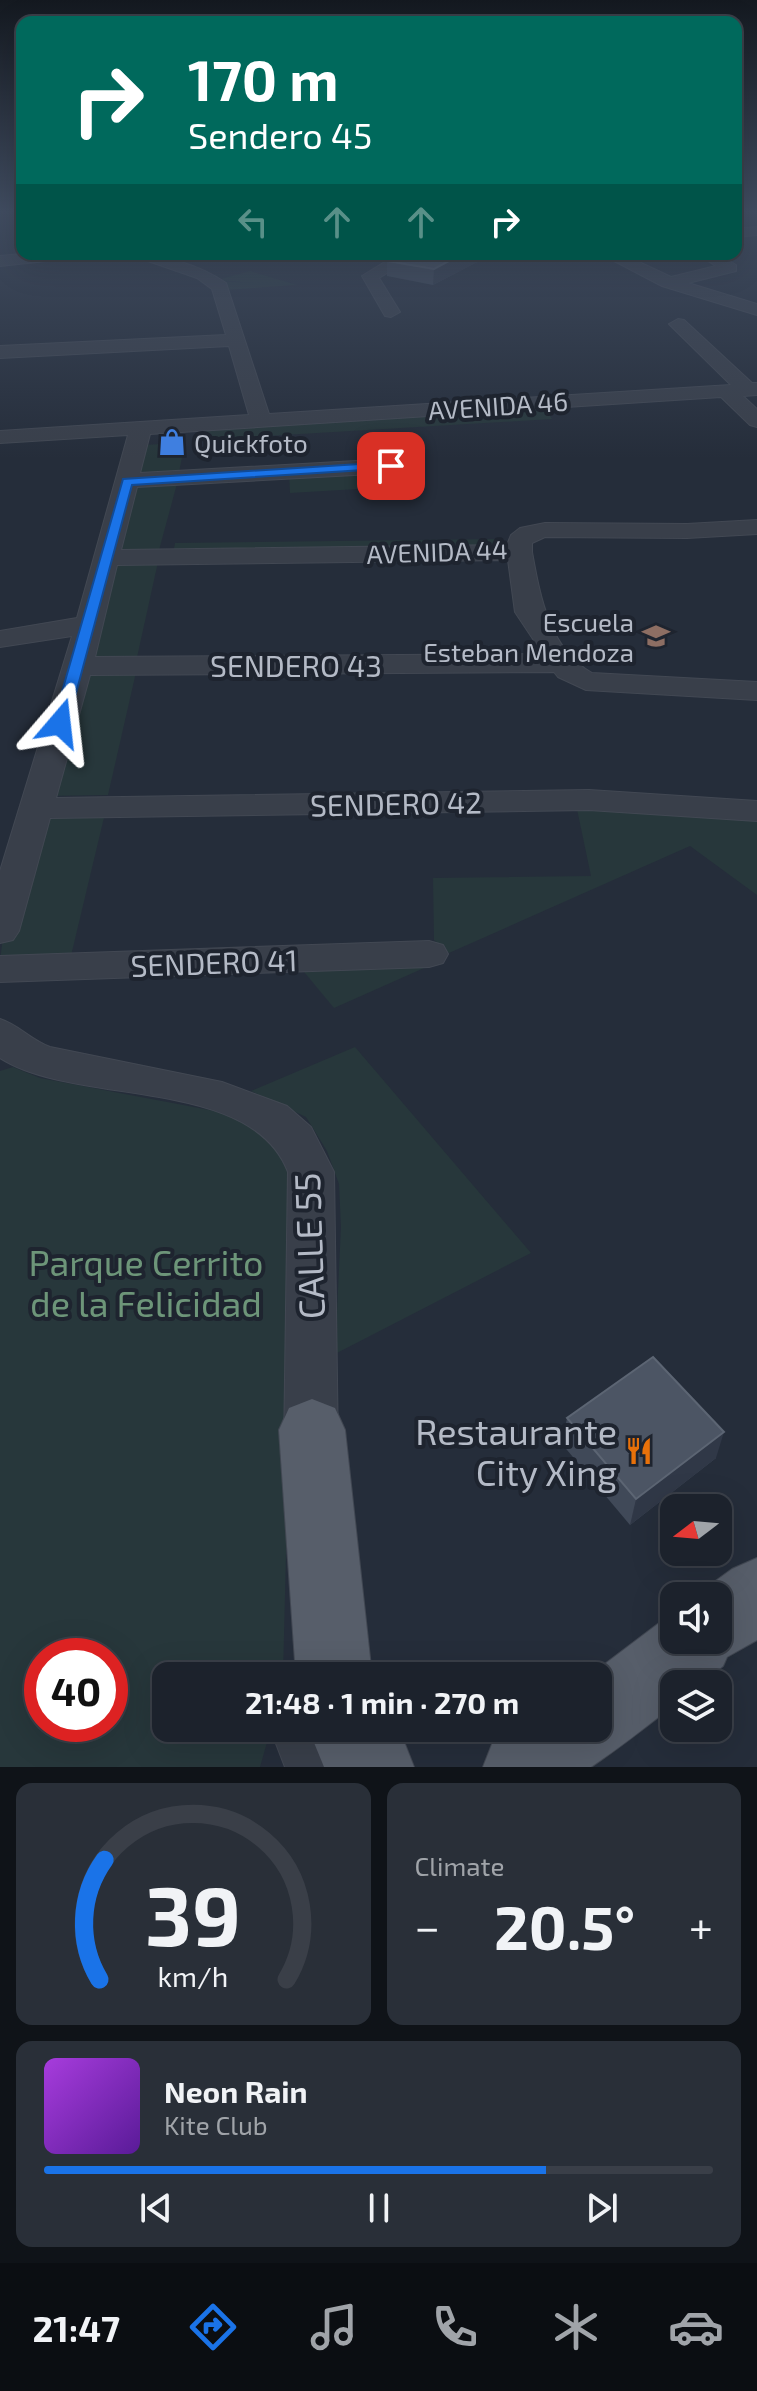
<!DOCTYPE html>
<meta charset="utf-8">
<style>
body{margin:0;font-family:"Exo 2",sans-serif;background:#292f38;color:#f1f3f6;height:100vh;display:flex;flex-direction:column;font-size:30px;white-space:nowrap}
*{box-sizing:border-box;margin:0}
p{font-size:26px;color:#a0a4a9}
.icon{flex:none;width:44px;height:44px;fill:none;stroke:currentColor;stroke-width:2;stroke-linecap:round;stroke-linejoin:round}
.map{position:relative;height:1767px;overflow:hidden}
.sheet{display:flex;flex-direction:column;gap:16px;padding:16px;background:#0f1318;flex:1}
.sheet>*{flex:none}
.top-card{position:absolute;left:16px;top:16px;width:726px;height:244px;border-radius:16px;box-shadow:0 8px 32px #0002,0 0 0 2px #3a3f48;background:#00695c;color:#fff;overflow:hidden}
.needle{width:52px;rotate:254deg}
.controls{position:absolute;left:660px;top:1494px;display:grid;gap:16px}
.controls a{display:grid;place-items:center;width:72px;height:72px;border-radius:16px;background:#1c222c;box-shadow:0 8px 32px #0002,0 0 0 2px #3a3f48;font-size:40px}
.speed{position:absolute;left:24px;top:1638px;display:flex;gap:16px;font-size:40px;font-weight:700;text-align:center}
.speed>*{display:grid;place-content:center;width:104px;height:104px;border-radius:50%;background:#1c222c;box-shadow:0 8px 32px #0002,0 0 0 2px #3a3f48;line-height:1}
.speed .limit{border:12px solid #d22;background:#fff;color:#111}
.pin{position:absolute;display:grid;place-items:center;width:68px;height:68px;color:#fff;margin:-34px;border-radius:16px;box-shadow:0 4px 12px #0006}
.me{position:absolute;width:88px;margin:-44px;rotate:17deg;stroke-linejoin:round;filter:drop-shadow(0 0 6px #0008)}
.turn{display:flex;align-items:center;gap:28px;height:168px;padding:0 40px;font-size:36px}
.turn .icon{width:104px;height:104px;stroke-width:2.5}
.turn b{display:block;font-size:56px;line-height:68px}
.lanes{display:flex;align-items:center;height:76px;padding:0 40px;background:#0003;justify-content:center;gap:40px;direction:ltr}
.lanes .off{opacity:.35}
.big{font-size:60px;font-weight:700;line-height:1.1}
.sheet .card{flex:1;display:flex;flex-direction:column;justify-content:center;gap:12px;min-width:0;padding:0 28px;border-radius:16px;background:#292f38}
.sheet .dial{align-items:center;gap:0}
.dial svg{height:208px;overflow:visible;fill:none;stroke:#3a3f48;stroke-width:7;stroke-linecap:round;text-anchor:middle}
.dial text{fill:#f1f3f6;stroke:none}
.song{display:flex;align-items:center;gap:24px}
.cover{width:96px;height:96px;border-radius:12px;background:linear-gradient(135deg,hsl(280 70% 55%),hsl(270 70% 35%))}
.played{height:8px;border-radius:4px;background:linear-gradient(90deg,#1a73e8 75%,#3a3f48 75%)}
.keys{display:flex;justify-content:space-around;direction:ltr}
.heat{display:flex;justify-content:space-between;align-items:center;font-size:44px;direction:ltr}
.sheet .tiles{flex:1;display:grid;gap:16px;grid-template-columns:1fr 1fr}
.card:last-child{grid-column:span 2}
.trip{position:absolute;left:152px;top:1662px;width:460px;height:80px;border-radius:16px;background:#1c222c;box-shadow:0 8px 32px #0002,0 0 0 2px #3a3f48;font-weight:700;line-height:80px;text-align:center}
.menu{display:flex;height:128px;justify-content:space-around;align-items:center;background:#0b0e12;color:#a0a4a9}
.menu .icon{width:56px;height:56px}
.menu .current{color:#1a73e8}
.menu b{font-size:36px;color:#f1f3f6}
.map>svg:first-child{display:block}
</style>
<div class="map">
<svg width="757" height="1767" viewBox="0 0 757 1767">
<rect width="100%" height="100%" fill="#252d3a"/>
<!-- green -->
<g fill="#27373b" fill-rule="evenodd">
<polygon points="250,271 297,285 226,290 217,281 253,283 217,280"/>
<polygon points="544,406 552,419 200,440 199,428"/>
<polygon points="185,443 178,477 132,479 141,445"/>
<polygon points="386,467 392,487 290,493 289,473"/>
<polygon points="178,480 158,554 112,555 131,484"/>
<polygon points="499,539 502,550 173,554 175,543"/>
<polygon points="158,562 136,662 87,663 111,563"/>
<polygon points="137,668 108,795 48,796 87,669"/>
<polygon points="574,795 757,807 757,895 690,846 449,953 434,940 433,878 591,876"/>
<polygon points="107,805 70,960 0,961 3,936 44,806"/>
<polygon points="442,960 334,1008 295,961"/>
<polygon points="355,1047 531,1253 335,1354 341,1227 339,1184 327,1151 306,1117 251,1091"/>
<path d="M 13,1067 L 40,1078 L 236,1115 L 279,1144 L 295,1188 L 283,1676 L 166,1676 L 166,1728 L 271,1728 L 260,1767 L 0,1767 L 0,1071 ZM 42,1656 L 110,1656 L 110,1724 L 42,1724 Z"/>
</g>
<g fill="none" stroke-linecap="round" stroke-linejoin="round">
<!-- minor casing -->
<g stroke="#424853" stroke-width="2">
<g id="minor">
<polygon points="757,227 757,235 736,237 736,229"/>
<polygon points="22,254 72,254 64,259 0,266 0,256"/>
<path d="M 128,254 C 162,254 198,264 226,283 L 269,414 L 731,385 L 669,324 L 678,319 L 684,320 L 752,383 L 757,383 L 757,395 L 743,396 L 757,409 L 757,427 L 750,425 L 721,397 L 150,434 L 140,473 L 391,459 L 402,466 L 391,473 L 137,487 L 121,550 L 507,545 L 511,535 L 520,528 L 545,523 L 687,524 L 757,520 L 757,534 L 687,538 L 545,537 L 532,543 L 532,552 C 540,596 549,649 592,673 L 757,682 L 757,700 L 586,690 L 558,677 L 554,672 L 90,675 L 56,798 L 589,790 L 757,801 L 757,821 L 589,810 L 50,818 L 19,931 L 13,940 L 0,943 L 0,871 L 72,636 L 0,647 L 0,631 L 77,618 L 128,435 L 0,443 L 0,431 L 249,415 L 229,346 L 0,358 L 0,346 L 226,335 L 212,289 L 197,278 ZM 508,560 L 515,612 L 543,654 L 95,657 L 117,565 Z"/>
<polygon points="398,254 418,254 379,278 400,312 391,317 385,316 362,276"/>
<polygon points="601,254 622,254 671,277 716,266 697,254 717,254 736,265 736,271 688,283 757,304 757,315 662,286"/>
<polygon points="429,941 443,945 448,954 443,963 429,967 0,982 0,956"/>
<path d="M 0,1019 C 19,1025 31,1040 50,1047 L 222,1082 L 287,1106 L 311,1127 L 334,1172 L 338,1449 L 330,1467 L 311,1475 L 292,1467 L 284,1449 L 288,1172 C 251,1075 76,1107 0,1058 Z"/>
<polygon points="270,1728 334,1728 349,1767 285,1767"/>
</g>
</g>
<!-- major casing -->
<g stroke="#424853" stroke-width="2">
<g id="major">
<polygon points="312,1399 335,1408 345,1430 372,1676 296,1676 279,1430 289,1408"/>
<path d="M 757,1558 L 757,1640 L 727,1657 L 723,1666 L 701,1684 L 674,1684 L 674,1705 C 646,1727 619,1748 591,1767 L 483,1767 L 494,1739 L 511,1728 L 598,1728 L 598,1676 L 589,1676 L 671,1614 L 674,1613 L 674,1640 L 718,1640 L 718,1596 L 695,1596 L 732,1569 Z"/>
<polygon points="308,1728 393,1728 403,1739 414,1767 324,1767"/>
</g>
</g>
<!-- minor -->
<use href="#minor" fill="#393f4a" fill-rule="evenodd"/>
<!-- major -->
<use href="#major" fill="#575e6a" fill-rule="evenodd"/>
</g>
<!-- wall -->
<g fill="#404958">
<polygon points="398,254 479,254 479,261 433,285 387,276 387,261"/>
<polygon points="567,1418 716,1458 630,1525 562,1444"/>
</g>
<!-- shaded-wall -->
<g fill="#303847">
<polygon points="462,254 479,254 479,261 433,285 434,269"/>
<polygon points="724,1432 716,1458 630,1525 636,1499"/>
</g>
<!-- building -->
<g fill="#4c5564" stroke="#5c6573" stroke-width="2">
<polygon points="398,254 462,254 434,269 387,261"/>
<polygon points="653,1357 724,1432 636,1499 567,1418"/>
</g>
<!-- sky -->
<linearGradient id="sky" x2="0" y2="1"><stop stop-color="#141920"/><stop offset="0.46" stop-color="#404c60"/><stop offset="1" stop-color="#404c60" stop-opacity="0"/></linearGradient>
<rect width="757" height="459" fill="url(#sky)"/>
<!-- route -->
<polygon fill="#1a73e8" stroke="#114b97" stroke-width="2" points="391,462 395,468 132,485 68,723 55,726 53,723 123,479"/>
<!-- icons -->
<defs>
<g id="shop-bare" transform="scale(2.16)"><path d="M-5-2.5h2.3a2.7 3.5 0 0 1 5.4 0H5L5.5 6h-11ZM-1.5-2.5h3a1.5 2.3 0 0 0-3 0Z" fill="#3f7fe0" stroke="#1e242f" stroke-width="2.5" paint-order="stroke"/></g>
<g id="school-bare" transform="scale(2.16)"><path d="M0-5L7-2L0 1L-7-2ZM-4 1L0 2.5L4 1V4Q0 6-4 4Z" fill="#8d6e63" stroke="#1e242f" stroke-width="2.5" paint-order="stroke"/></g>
<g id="restaurant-bare" transform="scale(2.16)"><path d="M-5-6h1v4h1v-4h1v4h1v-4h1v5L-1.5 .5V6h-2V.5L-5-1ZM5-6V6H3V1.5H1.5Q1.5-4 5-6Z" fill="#e8710a" stroke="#1e242f" stroke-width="2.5" paint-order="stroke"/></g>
</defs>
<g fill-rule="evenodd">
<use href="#shop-bare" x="172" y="442"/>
<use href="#school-bare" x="656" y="636"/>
<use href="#restaurant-bare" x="639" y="1451"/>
</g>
<g text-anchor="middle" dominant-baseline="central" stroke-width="8" stroke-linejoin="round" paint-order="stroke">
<!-- far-street labels -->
<g font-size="26" fill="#b4bac6" stroke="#1e242f">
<text transform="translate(498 405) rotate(-4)">AVENIDA 46</text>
<text transform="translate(437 551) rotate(-2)">AVENIDA 44</text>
</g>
<!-- far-poi labels -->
<g font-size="26" fill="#b4bac6" stroke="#1e242f" text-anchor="start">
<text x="194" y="442">Quickfoto</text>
<text x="634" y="621" text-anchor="end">Escuela<tspan x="634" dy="30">Esteban Mendoza</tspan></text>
</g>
<!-- street labels -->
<g font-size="30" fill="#b4bac6" stroke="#1e242f">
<text x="296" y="665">SENDERO 43</text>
<text transform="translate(396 803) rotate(-1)">SENDERO 42</text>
<text transform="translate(214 962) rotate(-2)">SENDERO 41</text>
</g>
<!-- near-street labels -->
<g font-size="36" fill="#b4bac6" stroke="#1e242f">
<text transform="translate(308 1246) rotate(-92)">CALLE 55</text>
</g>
<!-- near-park labels -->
<g font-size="36" fill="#6d9579" stroke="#1e242f">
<text x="146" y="1261">Parque Cerrito<tspan x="146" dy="41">de la Felicidad</tspan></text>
</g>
<!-- near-poi labels -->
<g font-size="36" fill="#b4bac6" stroke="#1e242f" text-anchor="end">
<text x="617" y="1430">Restaurante<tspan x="617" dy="41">City Xing</tspan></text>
</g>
</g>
</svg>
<div class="controls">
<a><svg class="needle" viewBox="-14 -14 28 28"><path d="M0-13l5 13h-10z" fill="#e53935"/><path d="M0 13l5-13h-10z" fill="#a0a4a9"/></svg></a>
<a><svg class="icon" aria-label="sound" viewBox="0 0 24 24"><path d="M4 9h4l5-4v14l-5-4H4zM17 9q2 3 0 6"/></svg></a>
<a><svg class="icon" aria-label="layers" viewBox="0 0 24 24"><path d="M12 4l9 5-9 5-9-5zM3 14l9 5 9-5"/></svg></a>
</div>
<div class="speed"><div class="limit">40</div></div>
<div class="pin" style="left:391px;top:466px;background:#d93025"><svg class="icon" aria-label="arrive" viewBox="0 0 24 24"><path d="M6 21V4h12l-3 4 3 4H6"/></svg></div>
<svg class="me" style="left:60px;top:723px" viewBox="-20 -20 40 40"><path d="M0-17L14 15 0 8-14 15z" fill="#1a73e8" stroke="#fff" stroke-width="4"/></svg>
<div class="trip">21:48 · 1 min · 270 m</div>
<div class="top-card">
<div class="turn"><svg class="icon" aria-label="right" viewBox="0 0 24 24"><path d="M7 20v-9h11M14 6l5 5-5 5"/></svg><div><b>170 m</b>Sendero 45</div></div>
<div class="lanes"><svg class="icon off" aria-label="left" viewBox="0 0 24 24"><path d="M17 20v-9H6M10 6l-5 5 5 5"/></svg><svg class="icon off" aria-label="ahead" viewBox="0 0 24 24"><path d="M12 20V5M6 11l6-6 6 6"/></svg><svg class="icon off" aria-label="ahead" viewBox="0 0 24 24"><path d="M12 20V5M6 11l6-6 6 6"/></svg><svg class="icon" aria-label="right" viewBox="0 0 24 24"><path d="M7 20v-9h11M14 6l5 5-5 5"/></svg></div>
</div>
</div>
<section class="sheet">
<div class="tiles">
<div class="card dial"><svg viewBox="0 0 100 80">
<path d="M14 69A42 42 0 1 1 86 69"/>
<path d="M14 69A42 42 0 0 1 16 23" stroke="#1a73e8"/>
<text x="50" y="56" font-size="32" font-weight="700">39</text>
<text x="50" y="72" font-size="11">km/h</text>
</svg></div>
<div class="card"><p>Climate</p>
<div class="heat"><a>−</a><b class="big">20.5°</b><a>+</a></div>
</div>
<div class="card">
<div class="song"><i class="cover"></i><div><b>Neon Rain</b><p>Kite Club</p></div></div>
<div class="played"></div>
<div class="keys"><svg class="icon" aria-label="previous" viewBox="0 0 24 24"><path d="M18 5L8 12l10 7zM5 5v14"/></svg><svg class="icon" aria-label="pause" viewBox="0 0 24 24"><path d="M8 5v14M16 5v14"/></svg><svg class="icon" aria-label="next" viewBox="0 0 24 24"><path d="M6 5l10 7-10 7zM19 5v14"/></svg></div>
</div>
</div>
</section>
<nav class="menu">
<b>21:47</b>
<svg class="icon current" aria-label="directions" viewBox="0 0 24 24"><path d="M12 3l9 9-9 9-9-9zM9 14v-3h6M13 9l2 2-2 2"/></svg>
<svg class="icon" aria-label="music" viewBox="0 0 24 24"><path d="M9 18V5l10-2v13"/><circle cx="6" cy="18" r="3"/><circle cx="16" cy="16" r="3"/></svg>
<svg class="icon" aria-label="phone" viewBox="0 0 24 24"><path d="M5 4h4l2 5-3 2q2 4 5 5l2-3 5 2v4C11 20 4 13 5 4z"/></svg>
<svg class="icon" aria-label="climate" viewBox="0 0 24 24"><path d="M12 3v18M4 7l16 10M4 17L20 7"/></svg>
<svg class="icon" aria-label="car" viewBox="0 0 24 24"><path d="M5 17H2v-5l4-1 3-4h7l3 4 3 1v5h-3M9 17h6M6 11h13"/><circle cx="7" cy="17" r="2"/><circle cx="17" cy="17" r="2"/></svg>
</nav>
